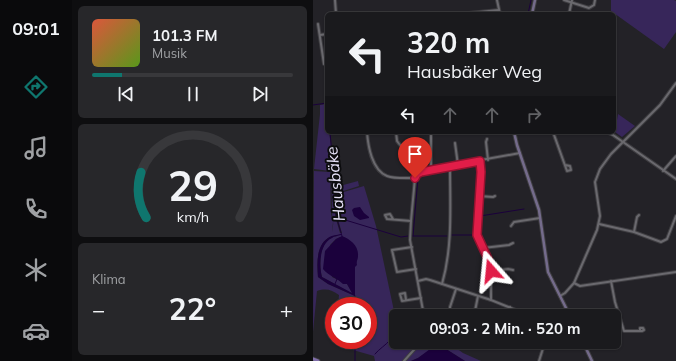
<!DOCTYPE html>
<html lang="de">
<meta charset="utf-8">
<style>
body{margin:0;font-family:Mulish,sans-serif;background:#27272a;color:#f1f3f6;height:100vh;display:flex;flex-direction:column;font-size:15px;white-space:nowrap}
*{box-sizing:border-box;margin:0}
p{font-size:13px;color:#9fa1a4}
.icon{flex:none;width:22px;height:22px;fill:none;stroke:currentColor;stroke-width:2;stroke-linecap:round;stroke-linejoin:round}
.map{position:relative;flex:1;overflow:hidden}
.panel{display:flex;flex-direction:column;gap:6px;padding:6px;background:#0e0e10;width:241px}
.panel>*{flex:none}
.guide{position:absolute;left:12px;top:12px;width:291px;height:122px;border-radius:6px;box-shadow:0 1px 3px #0004,0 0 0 1px #38383b;background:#1a1a1d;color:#f1f3f6;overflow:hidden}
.speed{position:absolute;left:12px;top:297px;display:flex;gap:8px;font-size:20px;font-weight:700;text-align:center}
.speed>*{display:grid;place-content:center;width:52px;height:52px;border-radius:50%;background:#1a1a1d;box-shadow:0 1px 3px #0004,0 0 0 1px #38383b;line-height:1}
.speed .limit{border:6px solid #d22;background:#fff;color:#111}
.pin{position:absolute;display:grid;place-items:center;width:34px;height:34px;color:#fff;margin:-41px -17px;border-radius:50% 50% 50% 0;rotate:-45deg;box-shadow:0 0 4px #0007}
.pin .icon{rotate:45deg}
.me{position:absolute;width:44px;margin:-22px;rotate:342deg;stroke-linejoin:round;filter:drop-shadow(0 0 3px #0008)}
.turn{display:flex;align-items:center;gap:14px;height:84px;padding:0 16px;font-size:18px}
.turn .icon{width:52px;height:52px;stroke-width:2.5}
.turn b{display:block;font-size:28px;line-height:34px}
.lanes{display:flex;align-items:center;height:38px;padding:0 16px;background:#0003;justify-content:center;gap:20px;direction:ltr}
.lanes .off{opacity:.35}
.big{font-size:30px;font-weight:700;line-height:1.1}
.panel .card{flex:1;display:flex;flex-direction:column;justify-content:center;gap:6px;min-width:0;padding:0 14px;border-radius:6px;background:#27272a}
.panel .dial{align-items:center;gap:0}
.dial svg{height:104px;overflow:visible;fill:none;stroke:#38383b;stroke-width:7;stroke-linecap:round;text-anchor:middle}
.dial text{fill:#f1f3f6;stroke:none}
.song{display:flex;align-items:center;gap:12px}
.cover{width:48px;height:48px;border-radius:6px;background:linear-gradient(135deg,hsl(10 70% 55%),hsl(90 70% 35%))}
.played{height:4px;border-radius:2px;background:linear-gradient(90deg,#0f766e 15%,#38383b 15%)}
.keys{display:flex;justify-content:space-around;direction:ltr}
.heat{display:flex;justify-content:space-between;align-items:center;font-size:22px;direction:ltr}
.trip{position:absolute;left:76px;top:309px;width:232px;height:40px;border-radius:6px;background:#1a1a1d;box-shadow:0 1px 3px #0004,0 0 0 1px #38383b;font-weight:700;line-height:40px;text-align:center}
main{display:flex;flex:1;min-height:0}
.menu{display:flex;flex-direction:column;width:72px;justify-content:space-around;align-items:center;background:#0a0a0c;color:#9fa1a4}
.menu .icon{width:28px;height:28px}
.menu .active{color:#0f766e}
.menu b{font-size:18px;color:#f1f3f6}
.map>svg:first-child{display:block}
</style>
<main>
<nav class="menu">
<b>09:01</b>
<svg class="icon active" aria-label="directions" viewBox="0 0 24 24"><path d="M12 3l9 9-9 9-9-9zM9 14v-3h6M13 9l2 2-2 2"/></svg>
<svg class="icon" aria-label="music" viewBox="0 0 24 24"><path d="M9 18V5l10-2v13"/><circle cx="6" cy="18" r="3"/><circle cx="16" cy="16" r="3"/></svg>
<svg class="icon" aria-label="phone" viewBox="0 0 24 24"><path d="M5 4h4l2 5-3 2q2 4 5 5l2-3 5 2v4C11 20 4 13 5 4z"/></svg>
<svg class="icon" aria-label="climate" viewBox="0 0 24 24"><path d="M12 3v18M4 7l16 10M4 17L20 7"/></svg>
<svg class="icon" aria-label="car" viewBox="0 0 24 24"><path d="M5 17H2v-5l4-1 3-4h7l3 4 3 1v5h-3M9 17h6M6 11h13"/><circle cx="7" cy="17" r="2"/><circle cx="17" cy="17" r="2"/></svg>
</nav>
<section class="panel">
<div class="card">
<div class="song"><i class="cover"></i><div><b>101.3 FM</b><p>Musik</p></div></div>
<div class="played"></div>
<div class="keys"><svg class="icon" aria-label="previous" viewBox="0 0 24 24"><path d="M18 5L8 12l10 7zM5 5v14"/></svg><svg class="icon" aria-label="pause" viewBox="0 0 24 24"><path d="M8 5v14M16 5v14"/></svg><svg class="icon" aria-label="next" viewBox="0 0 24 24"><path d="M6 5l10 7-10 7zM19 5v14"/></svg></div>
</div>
<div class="card dial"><svg viewBox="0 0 100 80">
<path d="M14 69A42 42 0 1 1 86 69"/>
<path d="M14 69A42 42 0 0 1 10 34" stroke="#0f766e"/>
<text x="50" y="56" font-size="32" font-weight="700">29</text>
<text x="50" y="72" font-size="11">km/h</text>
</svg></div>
<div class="card"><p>Klima</p>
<div class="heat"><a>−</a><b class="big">22°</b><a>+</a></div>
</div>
</section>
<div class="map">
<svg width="363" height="361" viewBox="0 0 363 361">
<rect width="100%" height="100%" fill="#232227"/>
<!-- green -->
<g fill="#37265a" fill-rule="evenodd">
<polygon points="298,0 361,0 363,1 363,32 351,49 298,11"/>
<polygon points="13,104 14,132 16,132 19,153 16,154 17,171 1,169 7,114 7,105"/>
<polygon points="305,114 322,126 309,137 302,132"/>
<path d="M 19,155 L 23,198 L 22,216 L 27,233 L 29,233 L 24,216 L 24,194 L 51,186 L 63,226 L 81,311 L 86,316 L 83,316 L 83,342 L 106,342 L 89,361 L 62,361 L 61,356 L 40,350 L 40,340 L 55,340 L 55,306 L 25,306 L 26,295 C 19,290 13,288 4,291 L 0,332 L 1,171 L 17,172 L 18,214 L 20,222 L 19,232 C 21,222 20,222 19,213 C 19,194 18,175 17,156 ZM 28,235 C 25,236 21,236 18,238 C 6,244 6,266 9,277 L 40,294 L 34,284 L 19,277 L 17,245 L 23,239 L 27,237 L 42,267 L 42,296 L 15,284 L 5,277 C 4,264 3,246 15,238 C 19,236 24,236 28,235 Z"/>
<polygon points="45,181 46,186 24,193 23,187"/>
<polygon points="108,342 143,342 143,348 150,353 168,361 152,361 133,349 111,354 105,358 98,361 91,361"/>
</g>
<!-- water -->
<g fill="#1b013c">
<polygon points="47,207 51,213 56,217 56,218 47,220 41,216 39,210 41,208"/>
<path d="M 28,234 L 28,235 C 25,236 21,236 19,238 C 6,244 6,266 9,277 L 39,293 L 34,284 L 30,284 C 24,278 16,276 10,269 L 12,251 L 23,239 L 29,236 C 37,239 46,246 45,256 C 45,260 43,261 44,265 L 42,267 L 42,296 L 15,284 L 5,277 C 4,264 3,246 15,238 C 19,235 24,235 28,234 Z"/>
<polygon points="121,346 133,349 152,361 98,361 105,358"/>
</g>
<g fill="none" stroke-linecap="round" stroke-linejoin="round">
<!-- stream -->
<g stroke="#1b013c" stroke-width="1">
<polyline points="215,14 218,0"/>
<polyline points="0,105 14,103 14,104"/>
<polyline points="17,132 23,198 23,216 29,236"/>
<polyline points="25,221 29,219 88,237 95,236"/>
<polyline points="166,234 167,216 211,209"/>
<polyline points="138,235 161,235"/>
<polyline points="100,236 105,178"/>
<polyline points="100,236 134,236"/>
<polyline points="22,284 24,279"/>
<polyline points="42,296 42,306"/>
<polyline points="42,340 42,361"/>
<path d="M 62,354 C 66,349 73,345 77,340 L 76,335 L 83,335"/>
</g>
<!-- minor casing -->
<g stroke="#3e3d41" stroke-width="4">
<g id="minor">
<polyline points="22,0 23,14"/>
<polyline points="184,0 187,14"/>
<polyline points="251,0 276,8 281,5 282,0"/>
<polyline points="146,14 186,10"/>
<polyline points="256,14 259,0"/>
<polyline points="5,24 11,64 14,64"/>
<polyline points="7,35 14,34"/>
<polyline points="13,87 14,87"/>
<path d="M 54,132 C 55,146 59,170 74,176 C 82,179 94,178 102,178"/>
<polyline points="83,132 84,141 87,145 118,149"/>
<polyline points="240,132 254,171 258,170 257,166 252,165"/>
<polyline points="293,132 300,135 363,179"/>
<polyline points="174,139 173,142 175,160"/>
<polyline points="142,143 145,165"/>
<polyline points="167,161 168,172 163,235 175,259 178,271 178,300"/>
<polyline points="118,169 118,132"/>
<polyline points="350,171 363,156"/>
<polyline points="166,196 180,197 182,196"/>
<polyline points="80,219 77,214 72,215 74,219 98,221"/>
<polyline points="286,224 321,232 348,242 354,239 363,216"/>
<polyline points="198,226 201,222 227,218"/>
<polyline points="321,232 324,217 326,215"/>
<polyline points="99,247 79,250 84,272 103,269"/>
<polyline points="170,248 196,245 200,243"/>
<polyline points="178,271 195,269 200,270"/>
<polyline points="105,281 113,279 117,280 178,300 218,316"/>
<polyline points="298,281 302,302 311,331 329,331 331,330 330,328 327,328 327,331"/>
<polyline points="261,283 267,286 363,272"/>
<path d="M 129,284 C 140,246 137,205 137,166"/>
<polyline points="247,296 252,293 261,283 284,230 287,216 282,182 287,169 298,154 347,105 363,83"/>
<polyline points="93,300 92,293 87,294 89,301 108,298"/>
<polyline points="111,316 97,240 98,221 102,178 104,173 118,169 207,153"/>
<polyline points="137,316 137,307 143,289"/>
<polyline points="161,316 165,296"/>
<polyline points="193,316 197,307"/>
<polyline points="249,316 255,312"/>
<polyline points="171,342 179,345 183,342"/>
<polyline points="91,361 108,342"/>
<polyline points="226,361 232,342"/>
</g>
</g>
<!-- secondary casing -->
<g stroke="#3e3d41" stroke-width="4.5">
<g id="secondary">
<polyline points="219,14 222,0"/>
<polyline points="201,132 204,145 226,210 235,272 257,316"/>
<polyline points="270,342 279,361"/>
</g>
</g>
<!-- primary casing -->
<g stroke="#3e3d41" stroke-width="5">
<polyline id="primary" points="0,359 5,361"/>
</g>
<!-- minor -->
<use href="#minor" stroke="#6a696e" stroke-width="2"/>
<!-- secondary -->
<use href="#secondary" stroke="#746b8b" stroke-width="2.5"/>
<!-- primary -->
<use href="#primary" stroke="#7f6da8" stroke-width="3"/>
</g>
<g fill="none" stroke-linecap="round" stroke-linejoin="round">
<!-- route casing -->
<g stroke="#92132f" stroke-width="10">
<polyline id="route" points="102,178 104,174 108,172 167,161 168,172 164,235 175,259 178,271"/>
</g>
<!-- route -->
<use href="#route" stroke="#e11d48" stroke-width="7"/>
</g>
<g text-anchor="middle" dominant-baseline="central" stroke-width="4" stroke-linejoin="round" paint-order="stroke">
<!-- water labels -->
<g font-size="16" font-style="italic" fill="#e5e0f7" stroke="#0c0c0e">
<text transform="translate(22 184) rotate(-96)">Hausbäke</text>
</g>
</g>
</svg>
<div class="speed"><div class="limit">30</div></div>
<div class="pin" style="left:102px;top:178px;background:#d93025"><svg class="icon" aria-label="arrive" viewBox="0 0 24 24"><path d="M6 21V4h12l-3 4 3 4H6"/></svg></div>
<svg class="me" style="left:178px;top:271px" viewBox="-20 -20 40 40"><path d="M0-17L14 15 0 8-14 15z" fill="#e11d48" stroke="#fff" stroke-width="4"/></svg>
<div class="trip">09:03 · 2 Min. · 520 m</div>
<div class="guide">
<div class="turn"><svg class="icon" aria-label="left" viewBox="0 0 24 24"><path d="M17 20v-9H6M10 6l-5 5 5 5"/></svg><div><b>320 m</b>Hausbäker Weg</div></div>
<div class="lanes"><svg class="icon" aria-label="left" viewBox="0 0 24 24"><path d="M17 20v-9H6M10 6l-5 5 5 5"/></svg><svg class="icon off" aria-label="ahead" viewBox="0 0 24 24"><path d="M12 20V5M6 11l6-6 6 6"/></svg><svg class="icon off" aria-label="ahead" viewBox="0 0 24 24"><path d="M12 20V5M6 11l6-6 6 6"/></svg><svg class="icon off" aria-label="right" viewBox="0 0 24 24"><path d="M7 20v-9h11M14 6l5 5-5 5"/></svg></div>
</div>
</div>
</main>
